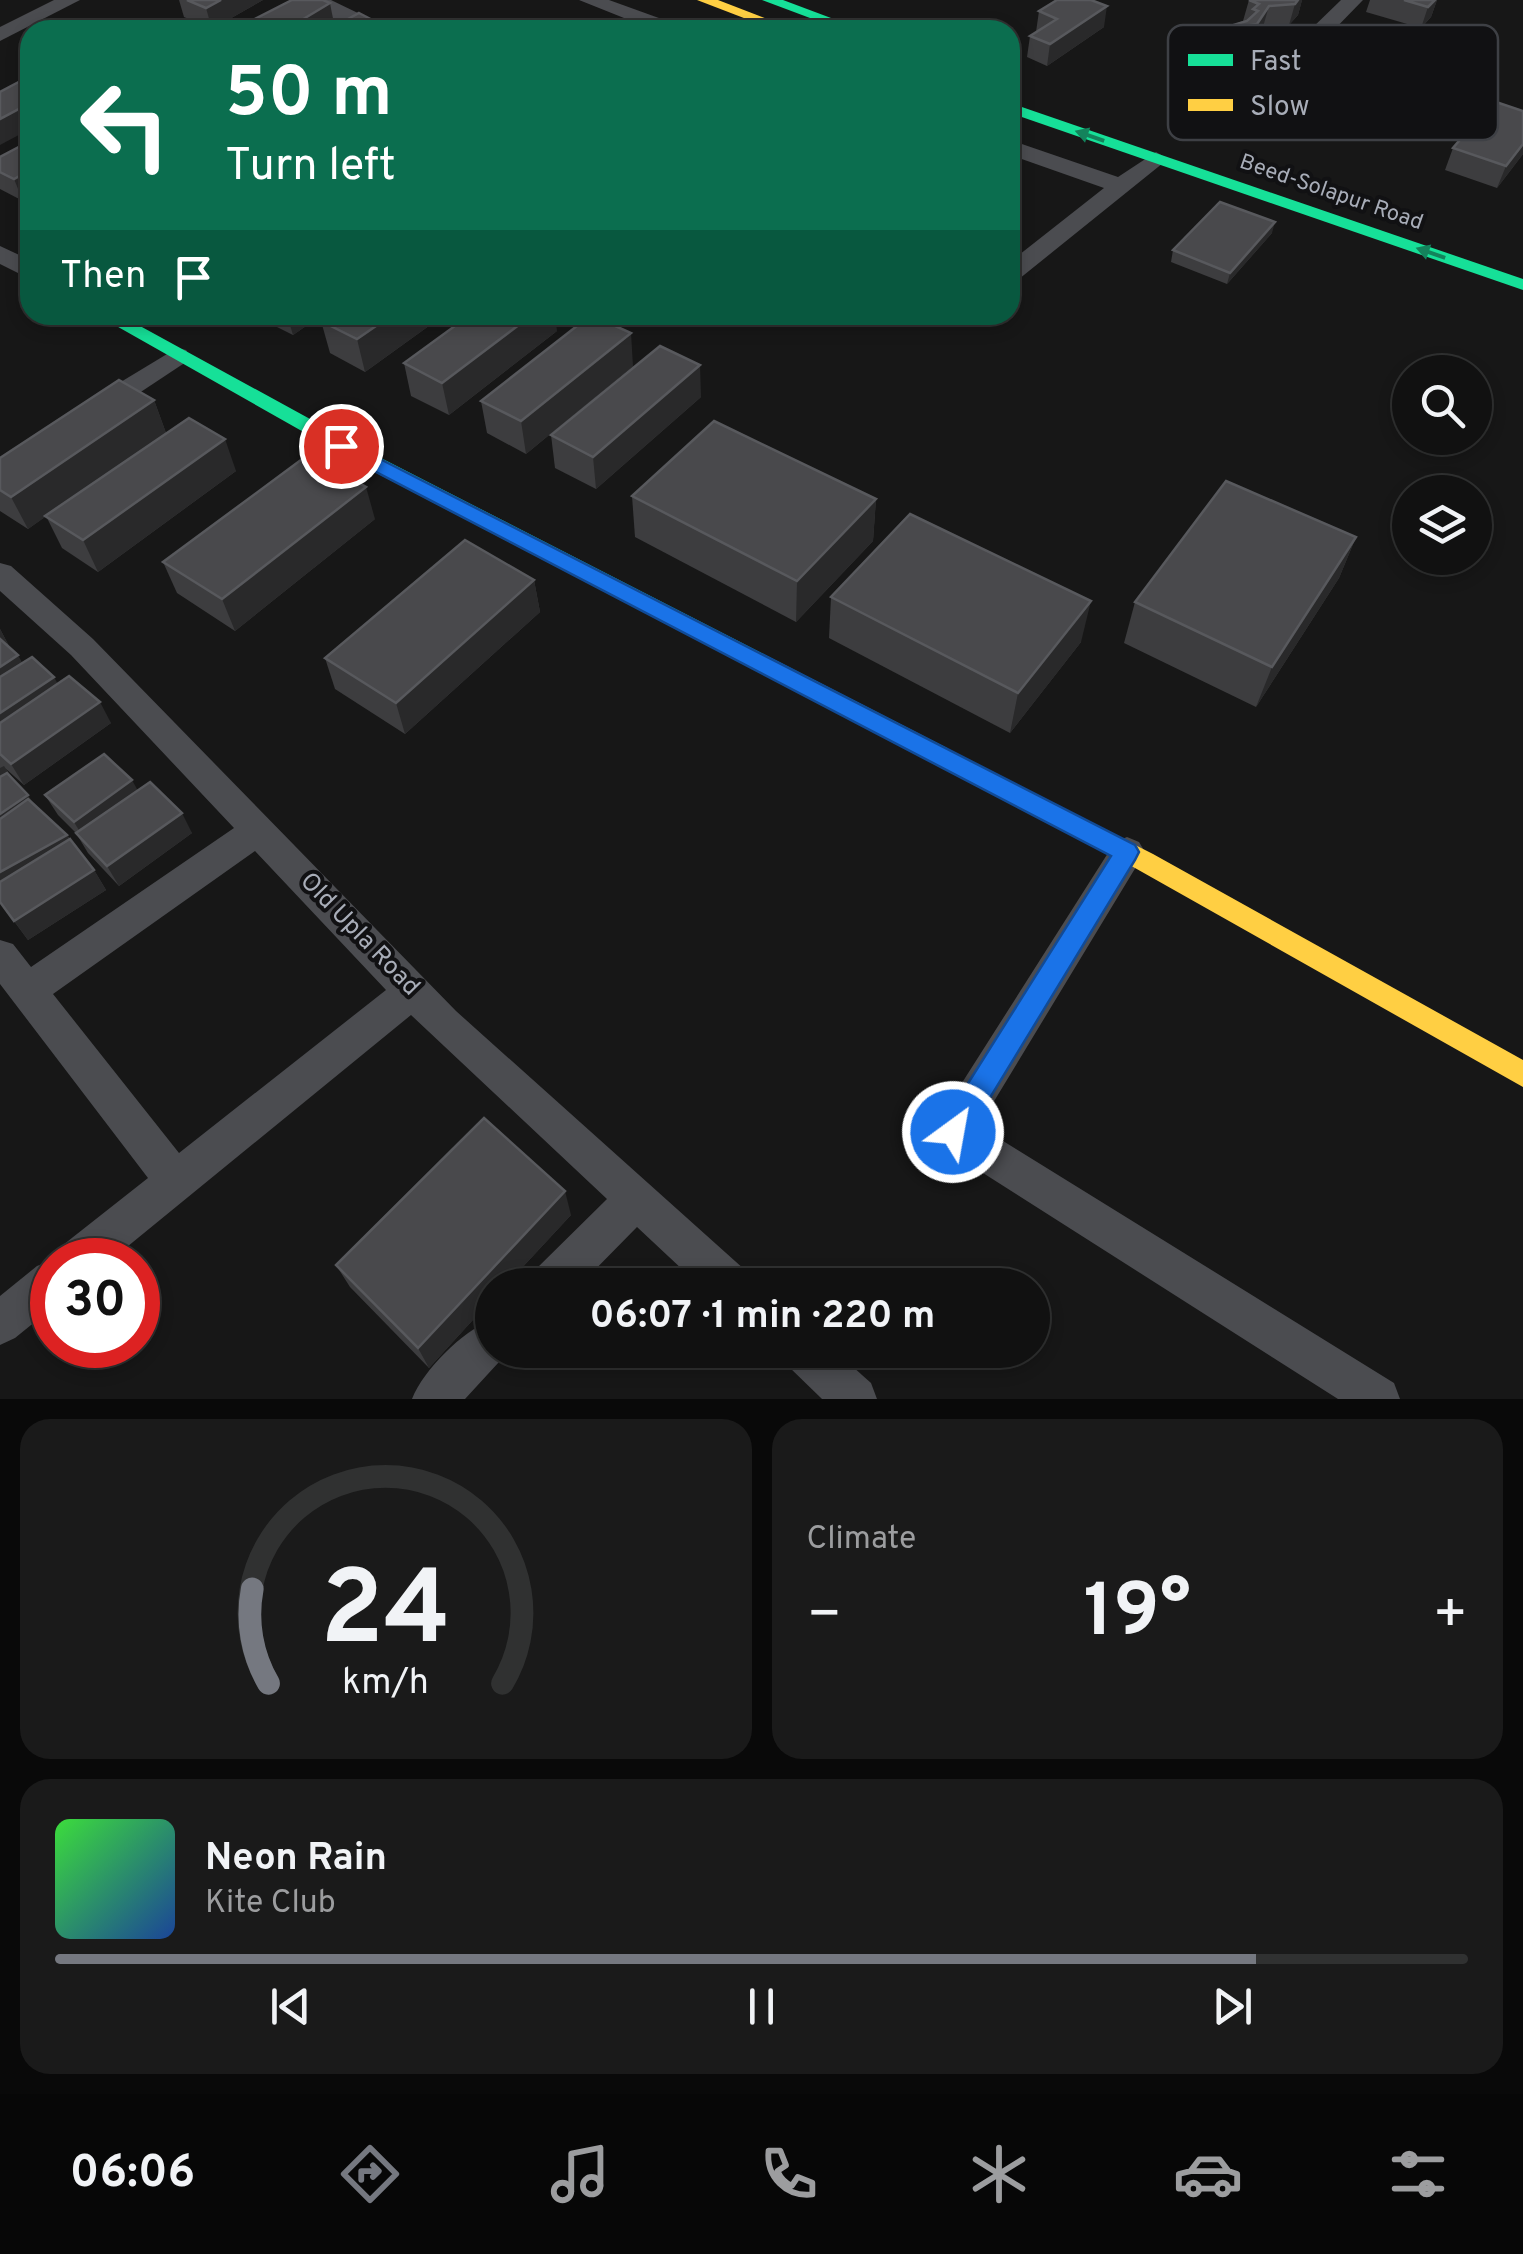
<!DOCTYPE html>
<meta charset="utf-8">
<style>
body{margin:0;font-family:Overpass,sans-serif;background:#1a1a1a;color:#f1f3f6;height:100vh;display:flex;flex-direction:column;font-size:38px;white-space:nowrap}
*{box-sizing:border-box;margin:0}
p{font-size:32px;color:#9c9d9f}
.icon{flex:none;width:55px;height:55px;fill:none;stroke:currentColor;stroke-width:2;stroke-linecap:round;stroke-linejoin:round}
.map{position:relative;height:1399px;overflow:hidden}
.sheet{display:flex;flex-direction:column;gap:20px;padding:20px;background:#090909;flex:1}
.sheet>*{flex:none}
.hud{position:absolute;left:20px;top:20px;width:1000px;height:305px;border-radius:30px;box-shadow:0 5px 15px #0003,0 0 0 2px #303131;background:#0b6e4f;color:#fff;overflow:hidden}
.fabs{position:absolute;left:1392px;top:355px;display:grid;gap:20px}
.fabs a{display:grid;place-items:center;width:100px;height:100px;border-radius:50%;background:#111;box-shadow:0 5px 15px #0003,0 0 0 2px #303131;font-size:50px}
.speed{position:absolute;left:30px;top:1238px;display:flex;gap:20px;font-size:50px;font-weight:700;text-align:center}
.speed>*{display:grid;place-content:center;width:130px;height:130px;border-radius:50%;background:#111;box-shadow:0 5px 15px #0003,0 0 0 2px #303131;line-height:1}
.speed .limit{border:15px solid #d22;background:#fff;color:#111}
.pin{position:absolute;display:grid;place-items:center;width:85px;height:85px;color:#fff;margin:-42px;border:5px solid #fff;border-radius:50%;box-shadow:0 2px 10px #0007}
.me{position:absolute;width:110px;margin:-55px;rotate:32deg;stroke-linejoin:round;filter:drop-shadow(0 0 8px #0008)}
.turn{display:flex;align-items:center;gap:35px;height:210px;padding:0 40px;font-size:45px}
.turn .icon{width:130px;height:130px;stroke-width:2.5}
.turn b{display:block;font-size:70px;line-height:85px}
.then{display:flex;align-items:center;height:95px;padding:0 40px;background:#0003;gap:20px;font-size:38px}
.big{font-size:75px;font-weight:700;line-height:1.1}
.sheet .tile{flex:1;display:flex;flex-direction:column;justify-content:center;gap:15px;min-width:0;padding:0 35px;border-radius:30px;background:#1a1a1a}
.sheet .dial{align-items:center;gap:0}
.dial svg{height:260px;overflow:visible;fill:none;stroke:#303131;stroke-width:7;stroke-linecap:round;text-anchor:middle}
.dial text{fill:#f1f3f6;stroke:none}
.song{display:flex;align-items:center;gap:30px}
.cover{width:120px;height:120px;border-radius:15px;background:linear-gradient(135deg,hsl(120 70% 55%),hsl(220 70% 35%))}
.played{height:10px;border-radius:5px;background:linear-gradient(90deg,#757880 85%,#303131 85%)}
.keys{display:flex;justify-content:space-around;direction:ltr}
.heat{display:flex;justify-content:space-between;align-items:center;font-size:55px;direction:ltr}
.sheet .tiles{flex:1;display:grid;gap:20px;grid-template-columns:1fr 1fr}
.tile:last-child{grid-column:span 2}
.trip{position:absolute;left:475px;top:1268px;width:575px;height:100px;border-radius:50px;background:#111;box-shadow:0 5px 15px #0003,0 0 0 2px #303131;font-weight:700;line-height:100px;text-align:center}
.menu{display:flex;height:160px;justify-content:space-around;align-items:center;background:#070707;color:#9c9d9f}
.menu .icon{width:70px;height:70px}
.menu .active{color:#757880}
.menu b{font-size:45px;color:#f1f3f6}
.map>svg:first-child{display:block}
</style>
<div class="map">
<svg width="1523" height="1399" viewBox="0 0 1523 1399">
<rect width="100%" height="100%" fill="#171717"/>
<g fill="none" stroke-linecap="round" stroke-linejoin="round">
<!-- street -->
<g fill="#4b4c50" fill-rule="evenodd">
<polygon points="54,0 80,0 0,41 0,27"/>
<polygon points="307,0 331,0 393,30 363,30 308,8"/>
<polygon points="579,0 609,0 681,26 685,30 654,30"/>
<polygon points="1341,0 1363,0 1289,76 1273,76 1270,71 1273,66"/>
<polygon points="1010,140 1118,177 1156,152 1168,159 1019,279 1010,282 1010,262 1104,188 1010,155"/>
<polygon points="0,246 30,260 30,279 0,264"/>
<polygon points="177,348 186,350 190,356 186,362 106,415 86,415 82,409 86,403"/>
<path d="M 0,563 L 11,566 L 93,639 L 456,1011 L 745,1270 L 751,1285 L 699,1285 L 637,1227 L 580,1285 L 529,1285 L 535,1270 L 607,1199 L 411,1015 L 111,1260 L 57,1260 L 63,1245 L 148,1178 L 0,984 L 0,940 L 13,944 L 31,967 L 234,828 L 71,655 L 0,591 ZM 255,851 L 386,990 L 179,1153 L 53,994 Z"/>
<polygon points="1127,837 1139,842 1145,852 1139,862 979,1126 1394,1383 1400,1399 1338,1399 939,1145 933,1132 939,1119 1115,842"/>
<polygon points="52,1260 52,1308 15,1338 0,1345 0,1296 37,1266"/>
<path d="M 492,1319 L 492,1350 L 510,1350 L 465,1399 L 412,1399 C 424,1369 462,1332 492,1319 Z"/>
<polygon points="780,1350 834,1350 871,1383 877,1399 822,1399 787,1365"/>
</g>
<!-- fast -->
<g fill="#16e098" fill-rule="evenodd">
<polygon points="762,0 783,0 863,30 842,30"/>
<polygon points="1010,103 1523,279 1523,290 1010,113"/>
<polygon points="97,315 120,315 383,459 947,748 951,755 947,762 931,762 369,469"/>
</g>
<!-- slow -->
<g fill="#ffcf43" fill-rule="evenodd">
<polygon points="697,0 718,0 796,30 775,30"/>
<polygon points="939,746 1153,854 1523,1060 1523,1087 1135,868 931,762 927,755 931,748"/>
</g>
</g>
<!-- wall -->
<g fill="#3d3d3f">
<polygon points="179,0 263,0 212,29 184,17"/>
<polygon points="1249,0 1302,0 1298,15 1289,25 1263,27 1257,37 1252,59 1248,62 1212,51 1217,30 1243,21"/>
<polygon points="1370,0 1437,0 1431,17 1421,28 1366,12"/>
<polygon points="1039,11 1104,27 1047,66 1027,57 1030,36 1036,32"/>
<polygon points="1250,64 1244,86 1213,115 1182,104 1187,82"/>
<polygon points="1523,111 1523,154 1497,188 1445,170 1453,148"/>
<polygon points="30,141 23,201 0,189 0,157"/>
<polygon points="1272,233 1227,284 1171,262 1173,250"/>
<polygon points="258,315 322,315 293,335 259,318"/>
<polygon points="330,315 444,315 365,372 330,353 321,321"/>
<polygon points="557,331 449,415 411,396 404,363"/>
<polygon points="633,366 526,454 487,433 481,401"/>
<polygon points="701,397 596,489 555,468 551,435"/>
<polygon points="154,400 166,433 236,471 98,572 62,548 46,516 28,529 0,511 0,458"/>
<polygon points="632,496 876,499 873,541 796,622 635,537"/>
<polygon points="375,519 235,631 177,593 163,562"/>
<polygon points="1356,537 1339,578 1256,707 1124,643 1135,602"/>
<polygon points="534,580 540,612 405,734 335,689 325,658"/>
<polygon points="831,597 1081,642 1010,733 829,638"/>
<polygon points="0,629 9,646 8,646 22,663 58,684 111,723 24,785 5,768 33,804 67,835 94,870 106,890 28,940 0,902"/>
<polygon points="138,790 192,833 119,886 88,853 76,833 58,815 45,795"/>
<polygon points="571,1215 506,1285 492,1285 492,1299 429,1368 350,1287 336,1265"/>
</g>
<!-- shaded-wall -->
<g fill="#29292a">
<polygon points="221,0 263,0 212,29 206,8"/>
<polygon points="1298,0 1302,0 1298,15 1289,25 1295,4"/>
<polygon points="1435,0 1437,0 1431,17 1421,28 1428,7"/>
<polygon points="330,3 334,24 325,30 285,30"/>
<polygon points="1107,6 1104,27 1047,66 1050,44"/>
<polygon points="1269,6 1263,27 1255,40 1258,37 1252,59 1248,62 1254,41 1251,25"/>
<polygon points="1250,64 1244,86 1213,115 1219,93"/>
<polygon points="30,103 30,129 0,145 0,119"/>
<polygon points="1523,144 1523,154 1497,188 1506,166"/>
<polygon points="30,170 30,197 23,201 14,179"/>
<polygon points="1275,222 1272,233 1227,284 1230,273"/>
<polygon points="287,315 322,315 293,335"/>
<polygon points="392,315 444,315 365,372 357,339"/>
<polygon points="532,315 555,315 557,331 449,415 442,383"/>
<polygon points="631,333 633,366 526,454 521,421"/>
<polygon points="700,365 701,397 596,489 593,457"/>
<polygon points="154,400 166,433 28,529 11,497"/>
<polygon points="225,439 236,471 98,572 83,540"/>
<polygon points="366,487 375,519 235,631 222,599"/>
<polygon points="876,499 873,541 796,622 797,581"/>
<polygon points="1356,537 1339,578 1256,707 1272,667"/>
<polygon points="534,580 540,612 405,734 396,703"/>
<polygon points="1091,601 1081,642 1010,733 1018,693"/>
<polygon points="0,629 9,646 0,652"/>
<polygon points="18,655 30,677 0,697 0,667"/>
<polygon points="54,677 66,699 0,743 0,713"/>
<polygon points="100,702 111,723 24,785 11,764"/>
<polygon points="4,766 17,786 0,798 0,768"/>
<polygon points="132,780 143,800 86,842 74,822"/>
<polygon points="28,795 41,816 0,843 0,814"/>
<polygon points="182,813 192,833 119,886 107,866"/>
<polygon points="67,835 79,855 0,900 0,872"/>
<polygon points="94,870 106,890 28,940 14,921"/>
<polygon points="565,1191 571,1215 506,1285 492,1285 492,1299 429,1368 418,1348"/>
</g>
<!-- building -->
<g fill="#49494c" stroke="#58595d" stroke-width="2.5">
<polygon points="187,0 221,0 206,8"/>
<polygon points="292,0 323,0 330,3 285,30 259,30 245,24"/>
<polygon points="1057,0 1091,0 1107,6 1050,44 1030,36 1057,19 1039,11"/>
<polygon points="1249,0 1298,0 1295,4 1269,6 1257,24 1251,25 1258,37 1254,41 1217,30 1247,21 1258,11 1253,9 1259,4"/>
<polygon points="1404,0 1435,0 1428,7"/>
<polygon points="359,13 382,25 374,30 328,30"/>
<polygon points="30,76 30,103 0,119 0,92"/>
<polygon points="1493,101 1523,111 1523,144 1506,166 1453,148"/>
<polygon points="30,141 30,170 14,179 0,172 0,157"/>
<polygon points="1220,202 1275,222 1230,273 1173,250"/>
<polygon points="330,315 392,315 357,339 321,321"/>
<polygon points="470,315 532,315 442,383 404,363"/>
<polygon points="591,315 631,333 521,421 481,401"/>
<polygon points="660,346 700,365 593,457 551,435"/>
<polygon points="119,380 154,400 11,497 0,490 0,458"/>
<polygon points="189,418 225,439 83,540 45,516"/>
<polygon points="714,421 876,499 797,581 632,496"/>
<polygon points="309,454 366,487 222,599 163,562"/>
<polygon points="1226,481 1356,537 1272,667 1135,602"/>
<polygon points="910,514 1091,601 1018,693 831,597"/>
<polygon points="465,540 534,580 396,703 325,658"/>
<polygon points="0,639 18,655 0,667"/>
<polygon points="32,657 54,677 0,713 0,677"/>
<polygon points="69,676 100,702 11,764 0,754 0,723"/>
<polygon points="104,754 132,780 74,822 45,795"/>
<polygon points="7,773 28,795 0,814 0,777"/>
<polygon points="150,782 182,813 107,866 76,833"/>
<polygon points="28,799 67,835 0,872 0,819"/>
<polygon points="70,839 94,870 14,921 0,902 0,882"/>
<polygon points="484,1118 565,1191 418,1348 336,1265"/>
</g>
<!-- one-way arrows -->
<defs><path id="oneway-solid" d="M-6-.8H1V-3.2L6.5 0L1 3.2V.8H-6Z" transform="scale(2.5)"/></defs>
<g fill="#14835c">
<use href="#oneway-solid" transform="translate(1090 136) rotate(-161)"/>
<use href="#oneway-solid" transform="translate(1431 253) rotate(-161)"/>
</g>
<!-- route -->
<polygon fill="#1a73e8" stroke="#114b97" stroke-width="2.5" points="341,439 1135,845 1139,852 1135,860 963,1142 953,1146 943,1142 939,1132 943,1123 1111,856 334,450 334,441"/>
<g text-anchor="middle" dominant-baseline="central" stroke-width="8" stroke-linejoin="round" paint-order="stroke">
<!-- far-street labels -->
<g font-size="22" fill="#a8adb8" stroke="#111113">
<text transform="translate(1331 193) rotate(19)">Beed-Solapur Road</text>
</g>
<!-- street labels -->
<g font-size="25" fill="#a8adb8" stroke="#111113">
<text transform="translate(359 935) rotate(46)">Old Upla Road</text>
</g>
</g>
<!-- legend -->
<rect x="1168" y="25" width="330" height="115" rx="15" fill="#111113" stroke="#3e4045" stroke-width="2.5"/>
<rect x="1188" y="54" width="45" height="12" fill="#16e098"/>
<rect x="1188" y="99" width="45" height="12" fill="#ffcf43"/>
<g font-size="28" fill="#a8adb8">
<text x="1250" y="70">Fast</text>
<text x="1250" y="115">Slow</text>
</g>
</svg>
<div class="fabs">
<a><svg class="icon" aria-label="search" viewBox="0 0 24 24"><circle cx="10" cy="10" r="6"/><path d="M15 15l6 6"/></svg></a>
<a><svg class="icon" aria-label="layers" viewBox="0 0 24 24"><path d="M12 4l9 5-9 5-9-5zM3 14l9 5 9-5"/></svg></a>
</div>
<div class="speed"><div class="limit">30</div></div>
<div class="pin" style="left:341px;top:446px;background:#d93025"><svg class="icon" aria-label="arrive" viewBox="0 0 24 24"><path d="M6 21V4h12l-3 4 3 4H6"/></svg></div>
<svg class="me" style="left:953px;top:1132px" viewBox="-20 -20 40 40"><circle r="17" fill="#1a73e8" stroke="#fff" stroke-width="3"/><path d="M0-11L8 9 0 5-8 9z" fill="#fff"/></svg>
<div class="trip">06:07 · 1 min · 220 m</div>
<div class="hud">
<div class="turn"><svg class="icon" aria-label="left" viewBox="0 0 24 24"><path d="M17 20v-9H6M10 6l-5 5 5 5"/></svg><div><b>50 m</b>Turn left</div></div>
<div class="then">Then<svg class="icon" aria-label="arrive" viewBox="0 0 24 24"><path d="M6 21V4h12l-3 4 3 4H6"/></svg></div>
</div>
</div>
<section class="sheet">
<div class="tiles">
<div class="tile dial"><svg viewBox="0 0 100 80">
<path d="M14 69A42 42 0 1 1 86 69"/>
<path d="M14 69A42 42 0 0 1 9 40" stroke="#757880"/>
<text x="50" y="56" font-size="32" font-weight="700">24</text>
<text x="50" y="72" font-size="11">km/h</text>
</svg></div>
<div class="tile"><p>Climate</p>
<div class="heat"><a>−</a><b class="big">19°</b><a>+</a></div>
</div>
<div class="tile">
<div class="song"><i class="cover"></i><div><b>Neon Rain</b><p>Kite Club</p></div></div>
<div class="played"></div>
<div class="keys"><svg class="icon" aria-label="previous" viewBox="0 0 24 24"><path d="M18 5L8 12l10 7zM5 5v14"/></svg><svg class="icon" aria-label="pause" viewBox="0 0 24 24"><path d="M8 5v14M16 5v14"/></svg><svg class="icon" aria-label="next" viewBox="0 0 24 24"><path d="M6 5l10 7-10 7zM19 5v14"/></svg></div>
</div>
</div>
</section>
<nav class="menu">
<b>06:06</b>
<svg class="icon active" aria-label="directions" viewBox="0 0 24 24"><path d="M12 3l9 9-9 9-9-9zM9 14v-3h6M13 9l2 2-2 2"/></svg>
<svg class="icon" aria-label="music" viewBox="0 0 24 24"><path d="M9 18V5l10-2v13"/><circle cx="6" cy="18" r="3"/><circle cx="16" cy="16" r="3"/></svg>
<svg class="icon" aria-label="phone" viewBox="0 0 24 24"><path d="M5 4h4l2 5-3 2q2 4 5 5l2-3 5 2v4C11 20 4 13 5 4z"/></svg>
<svg class="icon" aria-label="climate" viewBox="0 0 24 24"><path d="M12 3v18M4 7l16 10M4 17L20 7"/></svg>
<svg class="icon" aria-label="car" viewBox="0 0 24 24"><path d="M5 17H2v-5l4-1 3-4h7l3 4 3 1v5h-3M9 17h6M6 11h13"/><circle cx="7" cy="17" r="2"/><circle cx="17" cy="17" r="2"/></svg>
<svg class="icon" aria-label="filters" viewBox="0 0 24 24"><path d="M4 7h16M4 17h16"/><circle cx="9" cy="7" r="2"/><circle cx="15" cy="17" r="2"/></svg>
</nav>
